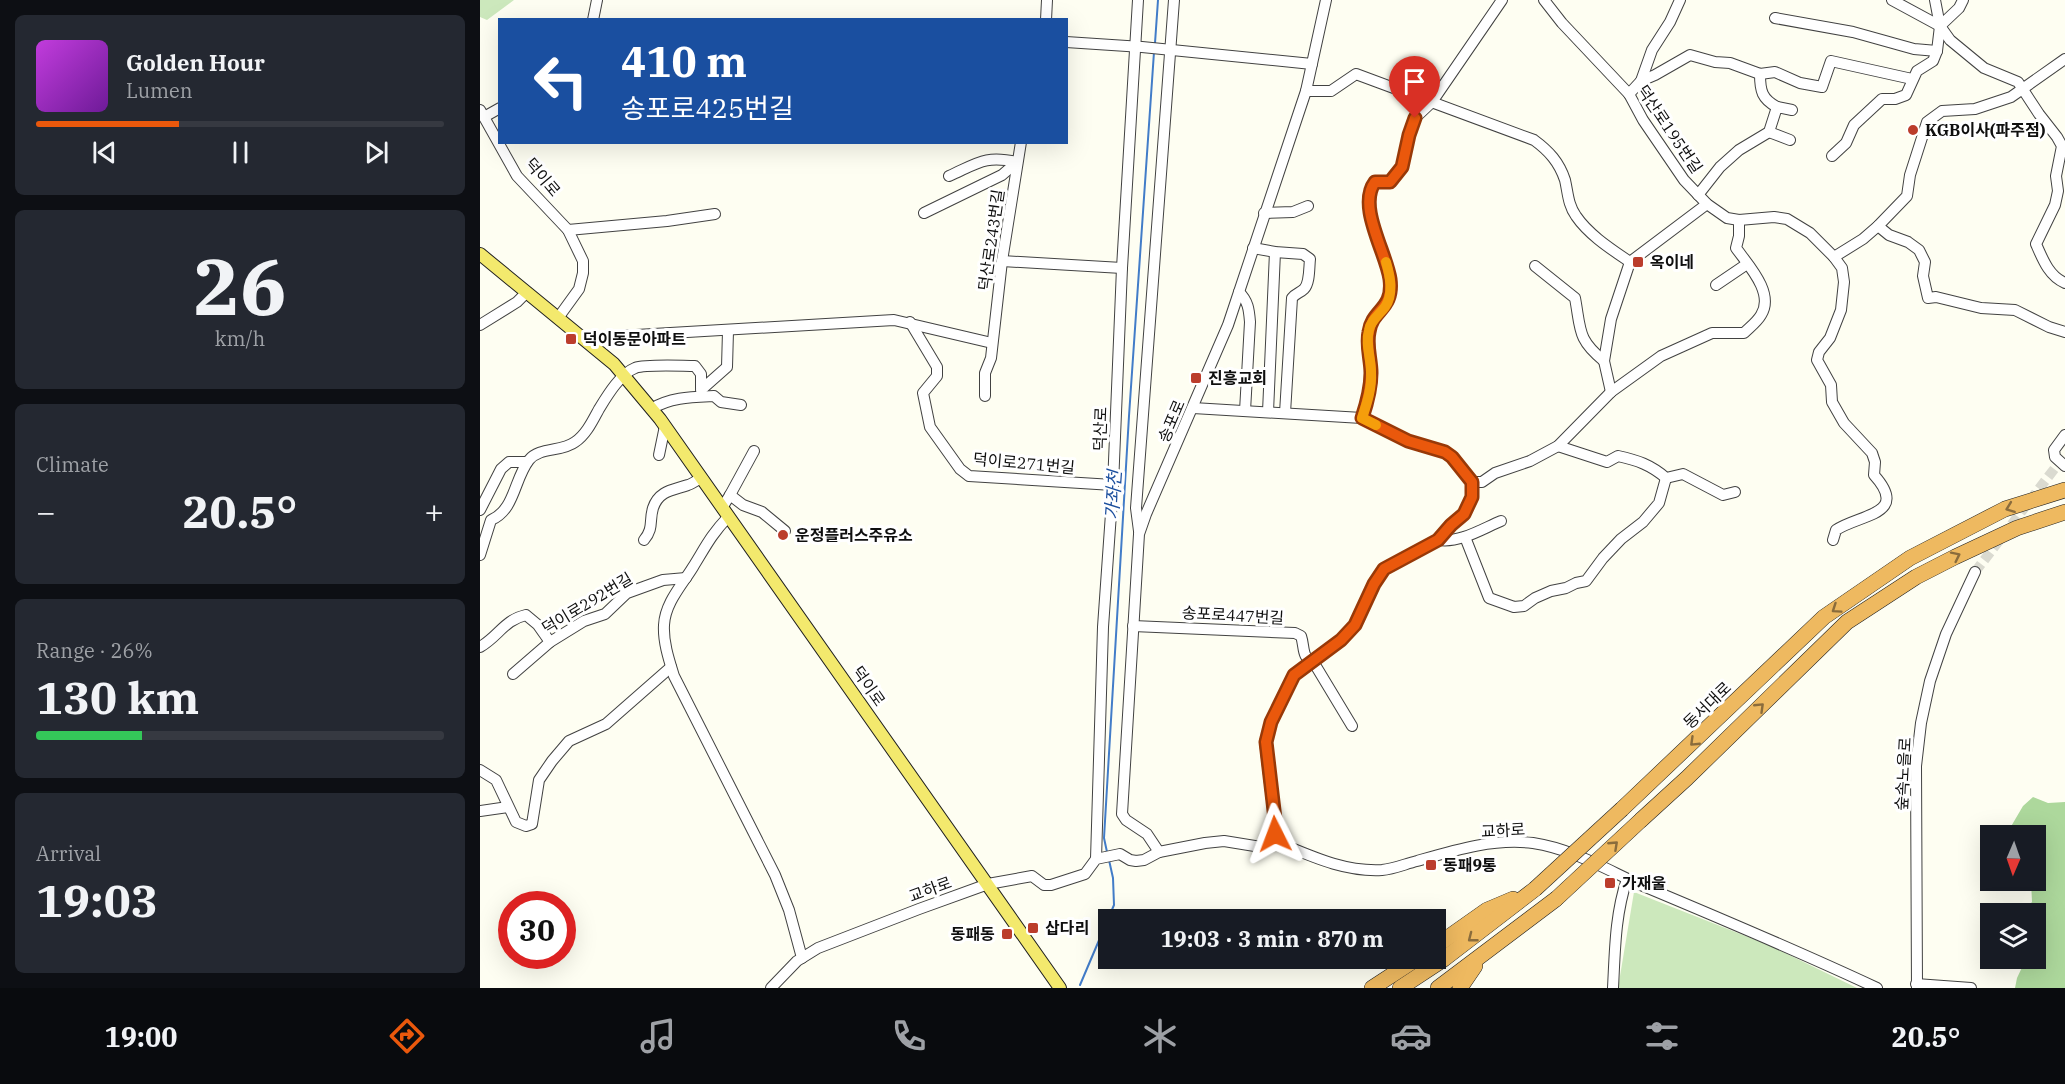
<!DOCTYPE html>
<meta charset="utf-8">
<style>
body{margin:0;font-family:"IBM Plex Serif","Noto Sans KR",serif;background:#242831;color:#f1f3f6;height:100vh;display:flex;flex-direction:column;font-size:22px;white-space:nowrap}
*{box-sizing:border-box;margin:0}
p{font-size:20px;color:#9ea1a6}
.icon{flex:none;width:33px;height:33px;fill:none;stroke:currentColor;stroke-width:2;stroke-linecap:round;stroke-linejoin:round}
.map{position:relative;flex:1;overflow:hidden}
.drawer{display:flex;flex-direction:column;gap:15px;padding:15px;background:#0d0f14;width:480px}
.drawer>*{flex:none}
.banner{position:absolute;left:18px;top:18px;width:570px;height:126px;border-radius:0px;box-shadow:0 6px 24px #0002;background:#1a4fa0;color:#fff;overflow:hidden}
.needle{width:39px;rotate:182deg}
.tools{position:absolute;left:1500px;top:825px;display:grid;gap:12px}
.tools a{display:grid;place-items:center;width:66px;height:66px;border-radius:0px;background:#171b24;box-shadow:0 6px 24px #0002;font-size:30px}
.speed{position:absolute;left:18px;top:891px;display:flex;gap:12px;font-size:30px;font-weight:700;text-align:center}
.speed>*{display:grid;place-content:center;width:78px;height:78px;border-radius:50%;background:#171b24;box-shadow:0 6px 24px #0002;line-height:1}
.speed .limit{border:9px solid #d22;background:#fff;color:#111}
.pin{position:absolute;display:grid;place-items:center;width:51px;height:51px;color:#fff;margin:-62px -26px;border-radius:50% 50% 50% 0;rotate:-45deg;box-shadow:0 0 6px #0007}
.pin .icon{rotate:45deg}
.me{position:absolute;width:66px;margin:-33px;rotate:357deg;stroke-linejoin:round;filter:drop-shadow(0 0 4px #0008)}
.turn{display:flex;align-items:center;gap:21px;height:126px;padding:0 24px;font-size:27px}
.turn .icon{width:78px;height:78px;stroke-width:2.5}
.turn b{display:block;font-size:42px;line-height:51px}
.big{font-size:45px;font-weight:800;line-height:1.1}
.drawer .card{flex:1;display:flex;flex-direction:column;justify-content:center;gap:9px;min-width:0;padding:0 21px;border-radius:9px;background:#242831}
.drawer .dial{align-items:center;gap:0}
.dial b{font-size:78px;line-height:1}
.song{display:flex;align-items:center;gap:18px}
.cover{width:72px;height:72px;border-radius:9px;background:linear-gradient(135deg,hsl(290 70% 55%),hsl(280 70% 35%))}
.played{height:6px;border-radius:3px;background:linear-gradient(90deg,#ea580c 35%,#363941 35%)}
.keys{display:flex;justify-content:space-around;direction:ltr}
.heat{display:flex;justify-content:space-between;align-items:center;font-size:33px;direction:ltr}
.charge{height:9px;border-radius:4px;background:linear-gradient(90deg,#34c759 26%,#363941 0)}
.trip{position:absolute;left:618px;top:909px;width:348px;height:60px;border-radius:0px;background:#171b24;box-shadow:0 6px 24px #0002;font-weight:800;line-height:60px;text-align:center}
.dock{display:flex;height:96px;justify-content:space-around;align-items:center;background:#090b0e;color:#9ea1a6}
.dock .icon{width:42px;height:42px}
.dock .current{color:#ea580c}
.dock b{font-size:27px;color:#f1f3f6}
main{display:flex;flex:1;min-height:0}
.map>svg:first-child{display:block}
</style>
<main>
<section class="drawer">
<div class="card">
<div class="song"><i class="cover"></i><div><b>Golden Hour</b><p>Lumen</p></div></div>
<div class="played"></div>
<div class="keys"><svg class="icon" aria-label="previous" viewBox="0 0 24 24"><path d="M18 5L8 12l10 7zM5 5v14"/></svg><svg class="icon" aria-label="pause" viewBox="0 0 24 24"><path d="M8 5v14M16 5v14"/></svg><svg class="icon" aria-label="next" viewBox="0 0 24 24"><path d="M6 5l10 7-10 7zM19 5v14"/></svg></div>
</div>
<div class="card dial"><b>26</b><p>km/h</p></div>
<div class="card"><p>Climate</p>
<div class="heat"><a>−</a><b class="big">20.5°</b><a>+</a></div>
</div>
<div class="card"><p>Range · 26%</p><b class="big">130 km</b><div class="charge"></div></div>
<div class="card"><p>Arrival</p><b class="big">19:03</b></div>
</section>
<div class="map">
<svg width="1585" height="988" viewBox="0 0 1585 988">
<rect width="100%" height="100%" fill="#fefef2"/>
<!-- green -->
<g fill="#cce8bc">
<polygon points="0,0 34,0 7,20 0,17"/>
<polygon points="1154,892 1291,946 1377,988 1138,988"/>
</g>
<!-- forest -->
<polygon fill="#add89c" points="1553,797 1568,803 1585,802 1585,988 1535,988 1537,978 1546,959 1556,958 1556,947 1558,943 1556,914 1548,913 1545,909 1552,902 1551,881 1556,880 1556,836 1526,835 1543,806"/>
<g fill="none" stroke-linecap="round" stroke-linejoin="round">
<!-- stream -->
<g stroke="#427cc8" stroke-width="2">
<polyline points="675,43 678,0"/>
<polyline points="627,852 624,838 649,416 674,52"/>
<polyline points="600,985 634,905 633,878 629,860"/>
</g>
<!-- minor-tunnel -->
<polyline stroke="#dadad0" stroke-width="10" stroke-dasharray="10 5" stroke-linecap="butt" points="1495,572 1585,455"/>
<!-- minor casing -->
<g stroke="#424242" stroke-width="12">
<g id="minor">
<path d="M 1064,0 L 1082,23 L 1149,94 L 1163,120 L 1204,180 L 1227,204 L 1247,218 L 1259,220 L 1294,217 L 1307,219 L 1330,233 L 1354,257 L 1362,268 L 1364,282 L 1361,310 L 1350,338 L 1339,352 L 1337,360 L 1351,385 L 1352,402 L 1364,423 L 1392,453 L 1395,462 L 1394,475 C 1430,515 1380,514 1356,530 L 1353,540"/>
<polyline points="1412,0 1460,26"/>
<path d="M 1455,0 L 1460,26 L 1470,40 L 1504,68 L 1538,82 L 1559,114 L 1577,137 L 1582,146 L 1576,176 L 1578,191 L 1575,205 L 1556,244 C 1563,260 1569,276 1585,283"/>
<polyline points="1295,18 1373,32 1434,49 1457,51"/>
<polyline points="113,20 117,0"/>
<polyline points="566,20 567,0"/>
<polyline points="586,42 662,47 832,64"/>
<path d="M 1280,74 C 1280,91 1282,99 1297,107"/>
<polyline points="1161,81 1172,50 1190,22 1200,0"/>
<path d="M 826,91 L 851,91 L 876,74 L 1054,140 C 1069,151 1079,162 1085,180 C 1088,193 1088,205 1096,216 C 1109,235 1131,249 1150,262"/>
<polyline points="1149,94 1161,81 1175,75 1210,55 1235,62 1250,63 1280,74 1295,72 1320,83 1342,87 1351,61 1432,79"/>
<polyline points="0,110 37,176 88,230 103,261 103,273 99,289 78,318"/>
<polyline points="4,117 20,108"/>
<polyline points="1289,132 1310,140"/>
<polyline points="1352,156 1366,143 1374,125 1402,99 1415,99 1426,95 1437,71 1453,61 1457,51 1460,26 1479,8 1483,0"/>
<path d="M 469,176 C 498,163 505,155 537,162"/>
<polyline points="1218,195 1240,167 1259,150 1289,132 1297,107 1312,110"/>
<polyline points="444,213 522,175 537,162"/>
<polyline points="784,213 813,212 828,206"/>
<polyline points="1398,226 1409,235 1428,242 1439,250 1445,262 1443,276 1448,298 1456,297 1501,308 1535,310 1569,327 1585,332"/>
<polyline points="88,230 187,221 235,214"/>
<path d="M 773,248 L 795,252 L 823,254 L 830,259 C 829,267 830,283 824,289 C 820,293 816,293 812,298 L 805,413"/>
<polyline points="1354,257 1383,239 1398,226 1427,196 1430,175 1447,122 1462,111 1495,109 1531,97 1585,59"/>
<polyline points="522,261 642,268"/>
<path d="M 1055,266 L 1095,298 C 1101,330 1097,339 1124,361"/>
<polyline points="1236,285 1267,264"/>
<path d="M 759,292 C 768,301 769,309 770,322 L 765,411"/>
<polyline points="430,322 457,367 457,376 443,393 450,427 480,469 489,476 633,485"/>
<polyline points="0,325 37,302 47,292"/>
<polyline points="108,343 122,337 414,320 512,343"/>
<polyline points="221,390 247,367 248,331"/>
<polyline points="1131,392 1124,361 1131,319 1150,262 1227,204"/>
<polyline points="505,396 505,373 511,358 522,261 541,142"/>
<polyline points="713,408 882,418 928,441 965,452 972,457 992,482"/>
<path d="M 171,409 C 191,397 212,397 234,396 L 241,402 L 261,405"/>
<polyline points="788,412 795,252"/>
<path d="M 882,418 C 887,403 891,389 891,373 C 891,359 886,346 889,332 C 893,309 914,310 910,279 C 906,252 877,206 895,182 L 911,181 L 922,167 L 929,135 L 935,118 L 952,102 L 1022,0"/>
<polyline points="1585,435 1574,450 1575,457 1585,466"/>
<path d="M 1078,446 L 1127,462 L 1138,456 C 1157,460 1171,465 1186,478 L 1203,474 L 1243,495 L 1255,492"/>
<polyline points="179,455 185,426"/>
<path d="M 992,482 L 1002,482 L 1015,473 L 1050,461 L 1078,446 L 1131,392 L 1181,356 L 1232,333 L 1264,333 C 1270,327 1277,322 1281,315 C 1295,293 1268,265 1256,248 L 1259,236 L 1259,220"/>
<polyline points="250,495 274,451"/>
<polyline points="242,508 250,495 263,505 282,512 305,531"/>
<polyline points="0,510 21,469 29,462 47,462"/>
<path d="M 248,517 C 231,535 226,546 213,567 C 202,585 185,603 184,625 C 183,642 189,660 194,676 L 295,875 L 309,910 L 322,958"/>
<polyline points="659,531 656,508 694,0"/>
<polyline points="985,537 1009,598 1034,607 1044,606 1055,598 1071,591 1086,588 1096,583 1106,581 1123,558 1141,539 1163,522 1179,503 1186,478"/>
<path d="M 164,540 C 174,528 169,521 173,508 C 179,490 194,490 208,485 C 212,484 217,480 221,478"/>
<path d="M 959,540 C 980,543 1002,529 1021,521"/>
<path d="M 0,555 L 11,520 C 35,510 34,479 49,460 C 59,447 82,452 95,442 C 106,435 113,420 119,409 C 127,396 140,374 155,368 C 166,364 201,366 215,366 L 221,374 L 221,388"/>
<path d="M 653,626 L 815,633 L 821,636 C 825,648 821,657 834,663 L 872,726"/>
<path d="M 0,647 C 19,636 24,620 46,615 L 58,625 L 70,642"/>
<polyline points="33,674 70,642 104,621 125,614 147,593 183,580 206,578"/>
<polyline points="0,770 16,780 36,822 46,826 52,824 59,780 72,761 89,741 126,724 191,667"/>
<polyline points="0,811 28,807"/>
<polyline points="797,842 785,742 791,722 814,675 861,640 875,625 894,584 905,569 959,540 971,525 984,514 992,497 992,482"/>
<polyline points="679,852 667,834 646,820 642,814 659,534 666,514 748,325 826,91 846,0"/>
<polyline points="616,859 623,627 633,485 642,268 658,0"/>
<polyline points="1436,984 1491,988"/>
<path d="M 291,988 L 317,961 L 338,948 L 439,909 L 508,884 L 552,876 L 564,885 L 571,885 L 605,874 L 616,859 L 640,854 L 650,860 L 656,861 L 664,860 L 679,852 L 725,843 L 744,841 L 787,848 L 797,842 C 831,856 864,872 902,870 C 914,869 925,864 937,861 C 975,850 1014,838 1053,843 C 1093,849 1127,870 1163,886 C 1242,919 1320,952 1397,988"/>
<path d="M 1133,988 C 1135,950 1135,915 1147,879"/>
<polyline points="1437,988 1436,766 1441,723 1450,681 1466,634 1495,572"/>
</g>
</g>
<!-- major casing -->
<g stroke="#202020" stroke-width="14">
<polyline id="major" points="0,254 134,364 180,419 580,988"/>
</g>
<!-- highway casing -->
<g stroke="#202020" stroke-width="16">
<g id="highway">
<polyline points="1142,809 1344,617 1430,558 1525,509 1585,490"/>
<polyline points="1161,820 1207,778 1367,622 1436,577 1475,557 1537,528 1585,512"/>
<polyline points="956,946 1007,910 1033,899"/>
<polyline points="892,988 938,958"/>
<polyline points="920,988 964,959 1055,889"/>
<polyline points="958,988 1076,899"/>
<polyline points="980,988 995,966"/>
</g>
</g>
<!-- minor -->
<use href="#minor" stroke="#fff" stroke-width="10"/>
<!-- major -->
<use href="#major" stroke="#f3e96d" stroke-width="12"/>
<!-- highway -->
<use href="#highway" stroke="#eeb960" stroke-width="15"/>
<!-- highway-bridge casing -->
<g stroke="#202020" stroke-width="16" stroke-linecap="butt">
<g id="highway-bridge">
<polyline points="1055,889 1142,809"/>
<polyline points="1076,899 1161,820"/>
</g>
</g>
<!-- highway-bridge -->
<use href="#highway-bridge" stroke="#eeb960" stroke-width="15"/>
</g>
<!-- one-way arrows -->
<defs><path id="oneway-chevron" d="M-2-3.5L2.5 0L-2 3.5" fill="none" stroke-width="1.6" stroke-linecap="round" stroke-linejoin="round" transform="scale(1.5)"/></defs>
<g stroke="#8a6c3c">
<use href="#oneway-chevron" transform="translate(1530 508) rotate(159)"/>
<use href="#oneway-chevron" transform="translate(1476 556) rotate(-26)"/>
<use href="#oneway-chevron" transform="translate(1356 609) rotate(146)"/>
<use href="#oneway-chevron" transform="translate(1280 707) rotate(-44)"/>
<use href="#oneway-chevron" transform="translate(1214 742) rotate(136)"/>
<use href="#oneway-chevron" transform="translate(1134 845) rotate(-43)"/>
<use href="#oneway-chevron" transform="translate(992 938) rotate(142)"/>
</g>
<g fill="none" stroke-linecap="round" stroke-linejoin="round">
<!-- route casing -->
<g stroke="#983908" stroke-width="15">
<path id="route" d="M 795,834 L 795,819 L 786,742 L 791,722 L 814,675 L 861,640 L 875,625 L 894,584 L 904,569 L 958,540 L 971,525 L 984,514 L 992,497 L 992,482 L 972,457 L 965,452 L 928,441 L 882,418 C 887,403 891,389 891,373 C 891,359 886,346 889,332 C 892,309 914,310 910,279 C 906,252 877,206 895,182 L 910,182 L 922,167 L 929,135 L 935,118"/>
</g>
<!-- route -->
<use href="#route" stroke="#ea580c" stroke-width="10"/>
<!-- slow -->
<path stroke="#f59e0b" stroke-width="10" d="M 896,425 L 882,418 C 887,403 892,388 891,372 C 891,358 885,344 889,330 C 891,320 899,315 905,307 C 914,294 910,276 906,262"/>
</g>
<!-- markers -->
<g fill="#bb3d2c" stroke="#fff" stroke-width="2">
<circle cx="1433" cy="130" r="6"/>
<rect x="1152" y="256" width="12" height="12" rx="3"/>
<rect x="85" y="333" width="12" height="12" rx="3"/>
<rect x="710" y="372" width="12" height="12" rx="3"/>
<circle cx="303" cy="535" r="6"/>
<rect x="945" y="859" width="12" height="12" rx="3"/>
<rect x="1124" y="877" width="12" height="12" rx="3"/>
<rect x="547" y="922" width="12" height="12" rx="3"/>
<rect x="521" y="928" width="12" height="12" rx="3"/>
</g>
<g text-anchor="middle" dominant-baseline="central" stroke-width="6" stroke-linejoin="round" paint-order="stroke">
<!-- street labels -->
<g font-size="16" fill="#0f0f0f" stroke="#fff">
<text transform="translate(1190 129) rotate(56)">덕산로195번길</text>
<text transform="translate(63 177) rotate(50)">덕이로</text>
<text transform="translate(511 240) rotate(-82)">덕산로243번길</text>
<text transform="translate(691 421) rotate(-67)">송포로</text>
<text transform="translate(620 429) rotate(-88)">덕산로</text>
<text transform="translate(544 463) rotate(5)">덕이로271번길</text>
<text transform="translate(107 603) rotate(-31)">덕이로292번길</text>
<text transform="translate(753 615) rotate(3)">송포로447번길</text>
<text transform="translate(389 686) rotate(55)">덕이로</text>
<text transform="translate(1227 705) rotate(-44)">동서대로</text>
<text transform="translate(1423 774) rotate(-87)">숲속노을로</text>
<text transform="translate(1023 830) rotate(-3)">교하로</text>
<text transform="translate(450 889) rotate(-20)">교하로</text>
</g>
<!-- poi labels -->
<g font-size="16" font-weight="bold" fill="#0f0f0f" stroke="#fff" text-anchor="start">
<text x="1445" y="130">KGB이사(파주점)</text>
<text x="1170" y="262">옥이네</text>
<text x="103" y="339">덕이동문아파트</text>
<text x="728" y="378">진흥교회</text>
<text x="315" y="535">운정플러스주유소</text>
<text x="963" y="865">동패9통</text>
<text x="1142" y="883">가재울</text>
<text x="565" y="928">삽다리</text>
<text x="515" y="934" text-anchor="end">동패동</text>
</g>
<!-- water labels -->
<g font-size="18" font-style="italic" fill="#1c4f9d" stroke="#fff">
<text transform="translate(633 495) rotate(-86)">가좌천</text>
</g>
</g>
</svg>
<div class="tools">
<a><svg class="needle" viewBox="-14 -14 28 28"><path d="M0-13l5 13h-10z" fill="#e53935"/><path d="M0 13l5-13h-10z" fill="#9ea1a6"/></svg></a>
<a><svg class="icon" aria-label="layers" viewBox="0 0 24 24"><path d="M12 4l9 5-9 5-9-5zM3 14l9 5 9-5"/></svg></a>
</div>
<div class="speed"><div class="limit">30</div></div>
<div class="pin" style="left:935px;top:118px;background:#d93025"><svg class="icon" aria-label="arrive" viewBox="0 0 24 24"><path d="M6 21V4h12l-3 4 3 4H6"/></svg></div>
<svg class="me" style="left:795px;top:834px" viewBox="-20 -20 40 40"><path d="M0-17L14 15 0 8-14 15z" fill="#ea580c" stroke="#fff" stroke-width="4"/></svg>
<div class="trip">19:03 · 3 min · 870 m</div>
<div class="banner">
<div class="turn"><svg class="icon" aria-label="left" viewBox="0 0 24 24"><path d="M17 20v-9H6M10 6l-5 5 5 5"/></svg><div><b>410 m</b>송포로425번길</div></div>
</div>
</div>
</main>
<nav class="dock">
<b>19:00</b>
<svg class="icon current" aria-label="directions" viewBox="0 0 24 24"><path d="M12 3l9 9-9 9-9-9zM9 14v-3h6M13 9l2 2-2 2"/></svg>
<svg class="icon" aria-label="music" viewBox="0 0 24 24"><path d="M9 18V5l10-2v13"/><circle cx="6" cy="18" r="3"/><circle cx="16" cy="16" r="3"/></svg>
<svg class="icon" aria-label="phone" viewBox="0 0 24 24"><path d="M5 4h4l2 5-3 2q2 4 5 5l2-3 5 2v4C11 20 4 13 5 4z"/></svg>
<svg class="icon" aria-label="climate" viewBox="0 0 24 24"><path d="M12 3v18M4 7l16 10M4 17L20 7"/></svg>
<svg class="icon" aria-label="car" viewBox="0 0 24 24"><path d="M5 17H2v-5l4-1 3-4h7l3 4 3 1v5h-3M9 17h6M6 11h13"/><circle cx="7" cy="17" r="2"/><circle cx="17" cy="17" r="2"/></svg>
<svg class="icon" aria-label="filters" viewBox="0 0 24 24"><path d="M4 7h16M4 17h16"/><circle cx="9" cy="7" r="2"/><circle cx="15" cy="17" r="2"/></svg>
<b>20.5°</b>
</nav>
